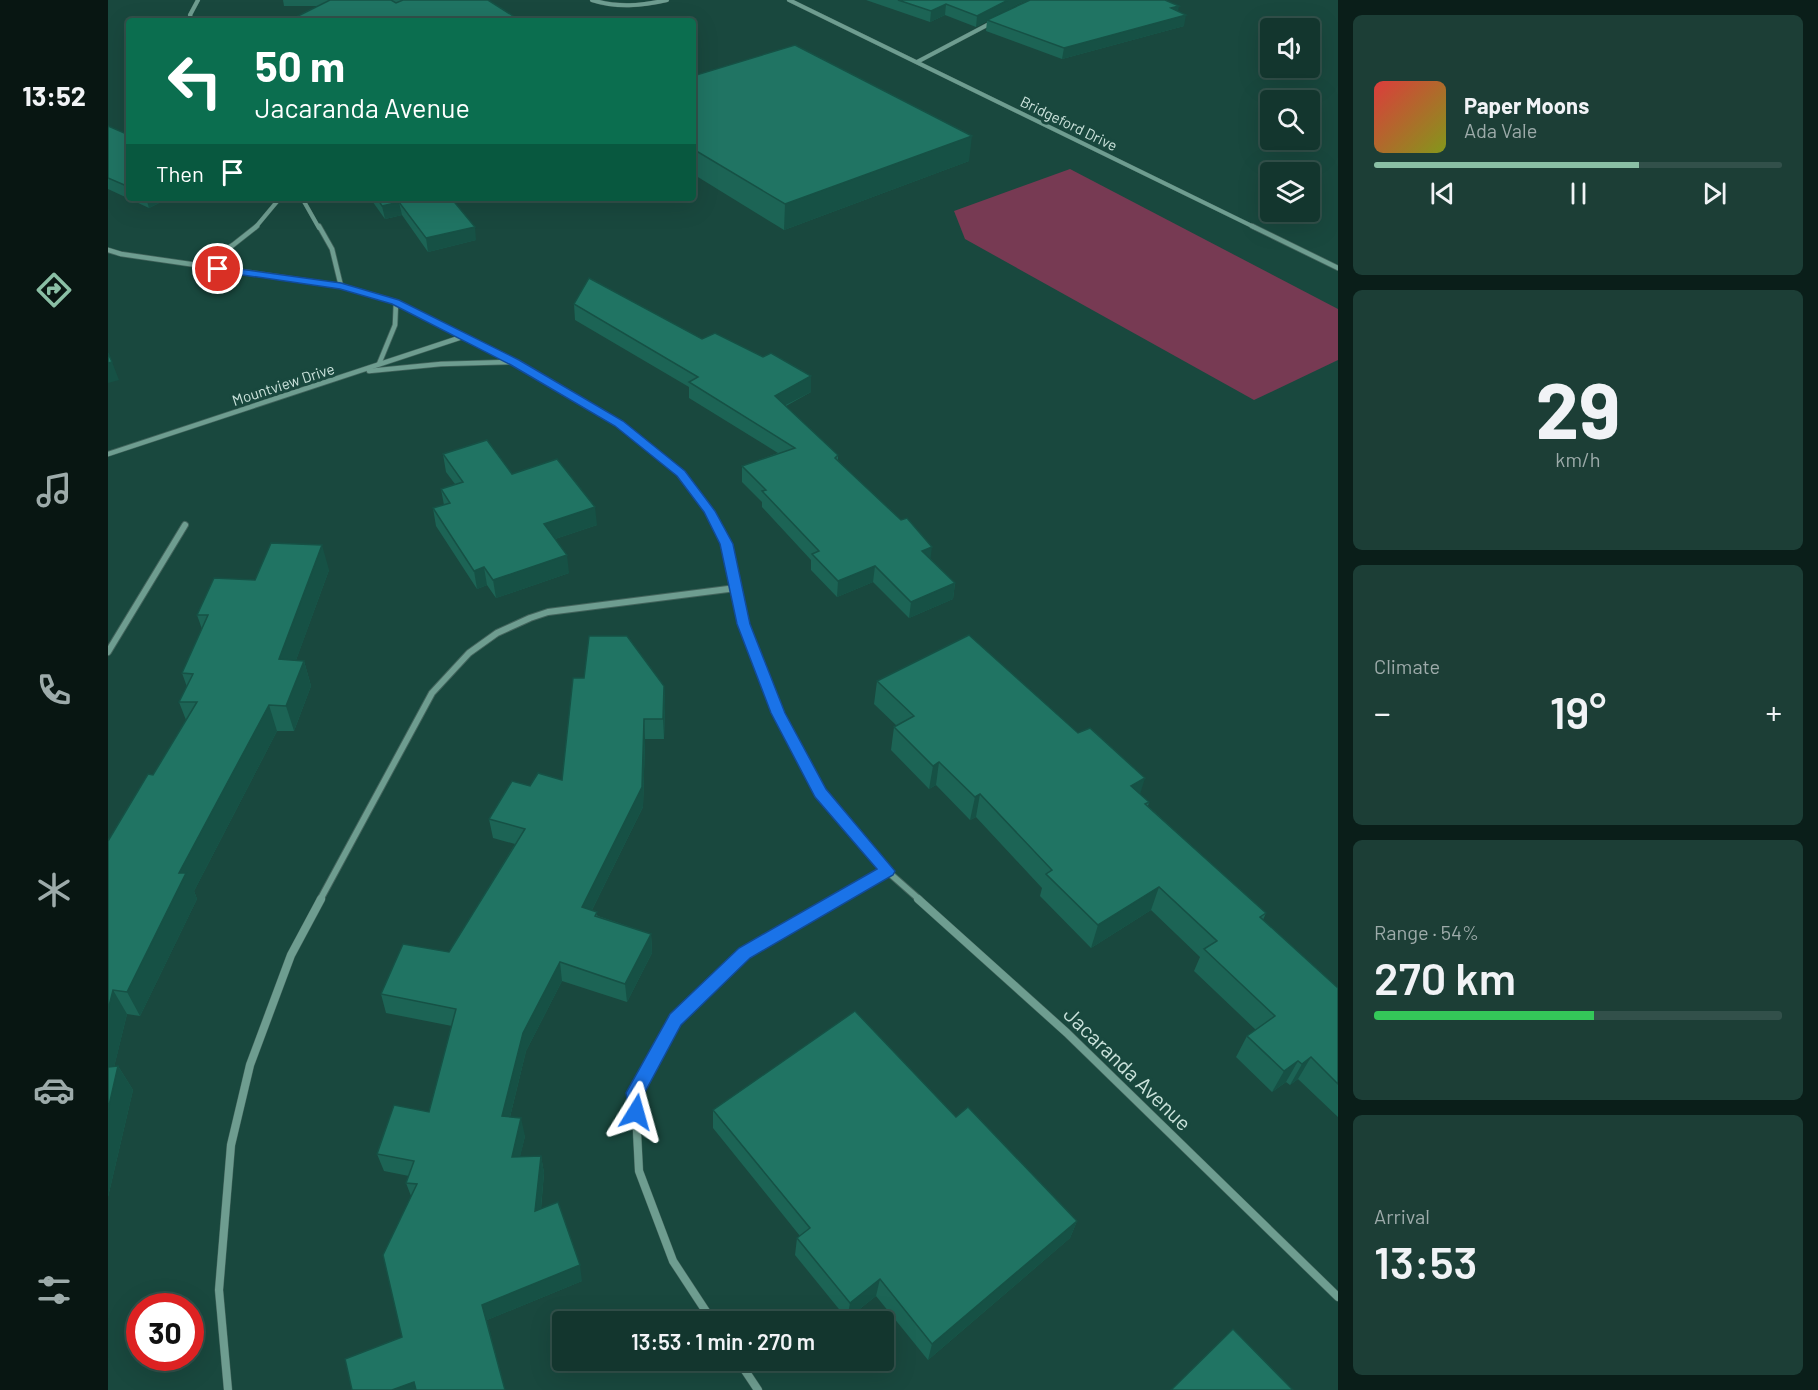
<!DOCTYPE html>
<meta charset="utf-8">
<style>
body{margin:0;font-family:Barlow,sans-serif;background:#1c3e36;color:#f1f3f6;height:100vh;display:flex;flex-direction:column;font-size:22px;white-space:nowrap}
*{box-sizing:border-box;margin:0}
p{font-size:20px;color:#9dabaa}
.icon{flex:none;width:33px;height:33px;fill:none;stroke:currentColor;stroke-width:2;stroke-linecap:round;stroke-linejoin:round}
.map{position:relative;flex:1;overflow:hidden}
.side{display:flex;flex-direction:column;gap:15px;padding:15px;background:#0a1e19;width:480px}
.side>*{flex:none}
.banner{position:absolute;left:18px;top:18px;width:570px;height:183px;border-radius:6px;box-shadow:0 6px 24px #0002,0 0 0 2px #32504a;background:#0b6e4f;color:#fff;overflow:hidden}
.fabs{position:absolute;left:1152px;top:18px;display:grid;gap:12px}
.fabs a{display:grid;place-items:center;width:60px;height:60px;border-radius:6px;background:#13362e;box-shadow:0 6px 24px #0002,0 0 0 2px #32504a;font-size:30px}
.speed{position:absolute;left:18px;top:1293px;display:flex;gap:12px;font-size:30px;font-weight:700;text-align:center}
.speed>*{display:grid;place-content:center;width:78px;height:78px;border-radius:50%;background:#13362e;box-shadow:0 6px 24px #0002,0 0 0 2px #32504a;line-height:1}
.speed .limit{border:9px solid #d22;background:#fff;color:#111}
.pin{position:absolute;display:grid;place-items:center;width:51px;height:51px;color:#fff;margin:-26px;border:3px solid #fff;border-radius:50%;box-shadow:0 2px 6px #0007}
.me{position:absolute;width:66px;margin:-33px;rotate:8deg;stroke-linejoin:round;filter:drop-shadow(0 0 4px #0008)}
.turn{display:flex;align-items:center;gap:21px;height:126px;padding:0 30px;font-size:27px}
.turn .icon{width:78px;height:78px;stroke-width:2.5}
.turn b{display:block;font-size:42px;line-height:51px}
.then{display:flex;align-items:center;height:57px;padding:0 30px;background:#0003;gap:12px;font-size:22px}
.big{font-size:45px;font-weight:600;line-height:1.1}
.side .tile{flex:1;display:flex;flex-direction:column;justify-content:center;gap:9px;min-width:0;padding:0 21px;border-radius:9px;background:#1c3e36}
.side .dial{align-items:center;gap:0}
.dial b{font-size:78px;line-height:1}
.song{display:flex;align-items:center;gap:18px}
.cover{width:72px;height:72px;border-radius:9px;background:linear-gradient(135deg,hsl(0 70% 55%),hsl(70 70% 35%))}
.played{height:6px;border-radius:3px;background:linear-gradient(90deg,#8abfa5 65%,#32504a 65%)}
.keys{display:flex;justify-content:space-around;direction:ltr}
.heat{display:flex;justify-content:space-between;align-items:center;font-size:33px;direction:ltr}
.charge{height:9px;border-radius:4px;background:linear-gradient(90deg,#34c759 54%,#32504a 0)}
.trip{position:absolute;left:444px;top:1311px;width:342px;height:60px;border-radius:6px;background:#13362e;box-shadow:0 6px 24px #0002,0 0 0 2px #32504a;font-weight:600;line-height:60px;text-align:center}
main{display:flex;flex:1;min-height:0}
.tab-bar{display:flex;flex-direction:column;width:108px;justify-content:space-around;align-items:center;background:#081612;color:#9dabaa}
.tab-bar .icon{width:42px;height:42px}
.tab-bar .on{color:#8abfa5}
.tab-bar b{font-size:27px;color:#f1f3f6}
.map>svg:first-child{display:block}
</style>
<main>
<nav class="tab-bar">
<b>13:52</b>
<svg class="icon on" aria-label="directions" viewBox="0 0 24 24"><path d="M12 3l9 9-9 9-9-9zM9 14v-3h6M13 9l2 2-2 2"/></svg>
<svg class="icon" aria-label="music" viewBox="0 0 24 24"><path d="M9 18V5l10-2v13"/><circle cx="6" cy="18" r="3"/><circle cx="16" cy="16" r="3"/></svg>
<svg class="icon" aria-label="phone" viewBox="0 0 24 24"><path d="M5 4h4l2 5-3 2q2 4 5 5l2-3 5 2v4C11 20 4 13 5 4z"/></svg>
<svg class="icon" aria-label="climate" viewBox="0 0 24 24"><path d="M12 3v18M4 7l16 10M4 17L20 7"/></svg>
<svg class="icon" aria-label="car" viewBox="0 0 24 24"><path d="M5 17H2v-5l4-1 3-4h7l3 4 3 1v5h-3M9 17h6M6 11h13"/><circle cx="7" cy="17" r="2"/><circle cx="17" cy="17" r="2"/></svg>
<svg class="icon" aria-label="filters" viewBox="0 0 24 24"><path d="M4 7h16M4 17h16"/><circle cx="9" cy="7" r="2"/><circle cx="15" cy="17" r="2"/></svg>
</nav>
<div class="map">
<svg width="1230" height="1390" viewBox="0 0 1230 1390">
<rect width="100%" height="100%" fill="#19483e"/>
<!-- green -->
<polygon fill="#773a53" points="962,169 1230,309 1230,360 1146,400 857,239 846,211"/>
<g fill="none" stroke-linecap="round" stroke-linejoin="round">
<!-- minor-far3 casing -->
<g stroke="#42645c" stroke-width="4.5">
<g id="minor-far3">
<path d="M 484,0 C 509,8 533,6 559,0"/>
<polyline points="681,0 1148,228"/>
<polyline points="84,21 82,15 90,0"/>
<polyline points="809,62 883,23"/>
<polyline points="194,198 211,228"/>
<polyline points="147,228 172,198"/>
</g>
</g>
<!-- minor-far2 casing -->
<g stroke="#42645c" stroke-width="6">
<g id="minor-far2">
<polyline points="211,226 224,249 233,286"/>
<polyline points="1144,226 1230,268"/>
<polyline points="0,250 13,254 233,286 288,302 407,362 511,423 573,473 606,521"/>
<polyline points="92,266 125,245 149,226"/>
<polyline points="271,364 287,325 288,302"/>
<polyline points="261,371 333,364 406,362"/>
<polyline points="0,454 357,336"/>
</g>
</g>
<!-- minor-far1 casing -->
<g stroke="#42645c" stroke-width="8">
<g id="minor-far1">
<polyline points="605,520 618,544 636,624 670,713 712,793 779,871 812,900"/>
<polyline points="0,652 77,525"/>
<polyline points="212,900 324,693 361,653 389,633 422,618 440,612 628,588"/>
<polyline points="728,900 779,871"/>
</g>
</g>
<!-- minor casing -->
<g stroke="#42645c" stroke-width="9">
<g id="minor">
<polyline points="810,899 959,1033 1230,1297"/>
<polyline points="605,1322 565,1261 531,1171 527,1093 568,1019 636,953 730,899"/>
<polyline points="630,1360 650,1390"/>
<polyline points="120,1390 111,1290 123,1145 142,1065 183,955 213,899"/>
</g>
</g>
<!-- minor-far3 -->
<use href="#minor-far3" stroke="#6e9d90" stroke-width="4"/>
<!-- minor-far2 -->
<use href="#minor-far2" stroke="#6e9d90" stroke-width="4.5"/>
<!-- minor-far1 -->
<use href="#minor-far1" stroke="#6e9d90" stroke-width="6"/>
<!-- minor -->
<use href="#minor" stroke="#6e9d90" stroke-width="8"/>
</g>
<!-- wall -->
<g fill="#1c6455" fill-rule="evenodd">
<polygon points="175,0 380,0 210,6 176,6"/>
<path d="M 758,0 L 1057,0 L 1070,11 L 1076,26 L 954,59 L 878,31 L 879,21 L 868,27 L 837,15 L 822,22 ZM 921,0 L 891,14 L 912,3 Z"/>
<polygon points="585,76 861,161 676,230 585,174"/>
<polygon points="0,126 21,135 21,198 61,198 41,208 0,189"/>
<polygon points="262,198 343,198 368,240 320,252 294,215 277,219"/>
<polygon points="466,304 594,339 703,392 678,406 730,455 730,460 822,559 847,583 845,599 801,618 765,582 729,597 703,570 703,560 654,507 654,502 634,482 634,466 670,453 581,398 581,387 467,320"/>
<polygon points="335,454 404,474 489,525 447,539 461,573 388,598 379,585 369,589 328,526 325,508 336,505 333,489 347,484 338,472"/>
<polygon points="221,570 188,660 196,661 203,686 186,731 169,731 86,891 89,899 32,1016 19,1014 6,1067 10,1066 25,1090 0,1197 0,841 45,775 78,720 71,702 79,687 74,673 94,629 89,615 147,580"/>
<polygon points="769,681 1032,794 1041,802 1040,806 1158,913 1155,920 1230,988 1230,1117 1190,1079 1182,1085 1178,1082 1164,1092 1128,1057 1139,1036 1148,1030 1086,971 1092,957 1043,910 983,948 932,896 934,888 868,817 862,820 828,785 821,789 783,750 786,727 789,726 766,704"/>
<polygon points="556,686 557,705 556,739 537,739 535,807 484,910 490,916 543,934 544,953 519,1002 454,981 418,1051 402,1117 417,1136 412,1156 433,1156 436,1173 433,1209 474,1281 379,1320 294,1337 303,1196 298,1183 301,1176 276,1171 269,1154 321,1112 344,1026 278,1013 273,994 341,952 407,844 385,838 381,819 422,786 454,780"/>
<polygon points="605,1110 848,1117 969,1221 962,1238 820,1360 768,1296 739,1319 687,1255 689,1238 692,1236 605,1128"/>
</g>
<!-- shaded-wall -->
<g fill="#165145">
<polygon points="900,0 922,0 912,3 868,27 869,16"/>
<polygon points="838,4 837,15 822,22 823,11"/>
<polygon points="1071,6 1069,17 1063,8"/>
<polygon points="1078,15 1076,26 954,59 956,48"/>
<polygon points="864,136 861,161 676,230 677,204"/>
<polygon points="38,198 61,198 41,208"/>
<polygon points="291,202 294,215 277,219 274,206"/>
<polygon points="367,227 368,240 320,252 318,238"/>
<polygon points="4,362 11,380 0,383 0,363"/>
<polygon points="703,376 703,392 666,411 667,396"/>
<polygon points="487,507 489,525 438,542 436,524"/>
<polygon points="214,545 221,570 179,685 171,659"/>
<polygon points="824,547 822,563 814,551"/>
<polygon points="459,555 461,573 388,598 385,580"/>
<polygon points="767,566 765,582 729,597 730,581"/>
<polygon points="376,567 379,585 369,589 366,571"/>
<polygon points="847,583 845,599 801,618 803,602"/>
<polygon points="196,661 203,686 186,731 178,706"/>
<polygon points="556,686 557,705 556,739 555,719"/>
<polygon points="161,705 169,731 86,891 89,899 32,1016 19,992 71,873"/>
<polygon points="536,719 537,739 535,807 476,926 474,907"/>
<polygon points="831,762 828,785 821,789 825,766"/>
<polygon points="1037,778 1030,801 1023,786"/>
<polygon points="872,794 868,817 862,820 867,797"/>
<polygon points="1051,887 1043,910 983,948 990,925"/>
<polygon points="543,934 544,953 519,1002 517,984"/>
<polygon points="452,962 454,981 418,1051 398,1133 394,1116 415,1033"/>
<polygon points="5,990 19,1014 0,1092 0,1010"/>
<polygon points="1203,1057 1190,1079 1182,1085 1194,1064"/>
<polygon points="1190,1061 1178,1082 1164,1092 1176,1071"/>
<polygon points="10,1066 25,1090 0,1197 0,1110"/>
<polygon points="413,1118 417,1136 408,1174 404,1157"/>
<polygon points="433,1156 436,1173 431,1228 427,1211"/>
<polygon points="969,1221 962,1238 820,1360 824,1344"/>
<polygon points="472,1265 474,1281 379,1320 397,1390 374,1305"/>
<polygon points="772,1279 768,1296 739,1319 742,1303"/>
<polygon points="306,1382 310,1390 284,1390"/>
</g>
<!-- building -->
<g fill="#207463" stroke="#165145" stroke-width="1.5">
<polygon points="222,0 283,0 288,3 295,0 380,0 413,21 180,21"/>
<polygon points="790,0 900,0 869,16 838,4 823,11"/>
<polygon points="922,0 1057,0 1071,6 1063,8 1078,15 956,48 879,20"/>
<polygon points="687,45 864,136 677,204 585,149 585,76"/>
<polygon points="0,126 21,135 21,187 0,178"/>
<polygon points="269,198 343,198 367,227 318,238 291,202 274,206"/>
<polygon points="481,278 594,339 607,333 655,357 663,353 703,376 667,396 730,455 727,458 793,520 799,518 824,547 814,551 847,583 803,602 767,566 730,581 704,554 711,551 654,491 658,490 634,466 687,448 581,382 590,377 466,304"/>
<polygon points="0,353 4,362 0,363"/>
<polygon points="379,440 404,474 449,459 487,507 436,524 459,555 385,580 376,567 366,571 325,508 342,503 333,489 355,482 335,454"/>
<polygon points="163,543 214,545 171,659 196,661 178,706 161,705 71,873 78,873 19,992 5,990 0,1010 0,841 40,774 45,775 89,702 71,702 85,674 74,673 100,615 89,615 106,578 147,580"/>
<polygon points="861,635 970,733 982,728 1037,778 1023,786 1041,802 1037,804 1158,913 1152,917 1230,988 1230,1084 1203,1057 1194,1064 1190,1061 1176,1071 1139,1036 1167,1016 1096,949 1109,941 1051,887 990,925 938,874 944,870 872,794 867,797 831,762 825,766 786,727 806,716 769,681"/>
<polygon points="481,636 519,636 556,686 555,719 536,719 534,787 474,907 489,912 487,916 543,934 517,984 452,962 415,1033 394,1116 413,1118 404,1157 433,1156 427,1211 450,1202 472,1265 374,1305 397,1390 308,1390 306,1382 284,1390 244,1390 237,1359 294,1337 275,1255 309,1184 298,1183 306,1161 269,1154 286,1105 321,1112 348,1009 273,994 295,944 341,952 417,829 381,819 404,781 422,786 430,773 454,780 465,678 476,678"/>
<polygon points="747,1011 848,1117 860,1107 969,1221 824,1344 772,1279 742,1303 689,1238 702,1228 605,1110"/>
<polygon points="10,1066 0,1110 0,1067"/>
<polygon points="1125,1329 1185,1390 1063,1390"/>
</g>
<!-- route -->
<polygon fill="#1a73e8" stroke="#114b97" stroke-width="1.5" points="110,266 233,283 291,300 411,360 515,421 577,471 607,511 625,544 642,624 677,713 718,789 787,871 785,875 642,958 573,1025 536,1094 537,1112 534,1118 528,1120 522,1118 518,1093 562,1014 631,948 769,869 707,797 663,713 629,624 612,544 596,512 569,476 507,426 403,365 284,304 232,289 107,271 105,269"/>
<g text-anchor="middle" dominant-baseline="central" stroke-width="6" stroke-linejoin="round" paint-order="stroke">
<!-- far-street labels -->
<g font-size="15" fill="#cbe3dc" stroke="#19483e">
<text transform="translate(961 123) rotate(26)">Bridgeford Drive</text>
<text transform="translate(175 384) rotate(-18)">Mountview Drive</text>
</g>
<!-- near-street labels -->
<g font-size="21" fill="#cbe3dc" stroke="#19483e">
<text transform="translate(1020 1068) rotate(44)">Jacaranda Avenue</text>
</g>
</g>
</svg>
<div class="fabs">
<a><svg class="icon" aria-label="sound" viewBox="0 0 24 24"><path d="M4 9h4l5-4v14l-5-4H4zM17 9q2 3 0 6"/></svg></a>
<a><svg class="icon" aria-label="search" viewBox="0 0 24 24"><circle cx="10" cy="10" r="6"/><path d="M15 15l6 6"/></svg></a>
<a><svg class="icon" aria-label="layers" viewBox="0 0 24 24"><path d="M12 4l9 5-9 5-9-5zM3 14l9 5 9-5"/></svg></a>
</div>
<div class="speed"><div class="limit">30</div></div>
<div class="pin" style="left:110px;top:269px;background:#d93025"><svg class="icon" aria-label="arrive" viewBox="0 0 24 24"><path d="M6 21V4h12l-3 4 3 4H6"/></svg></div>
<svg class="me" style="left:528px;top:1112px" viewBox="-20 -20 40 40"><path d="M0-17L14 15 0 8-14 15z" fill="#1a73e8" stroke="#fff" stroke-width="4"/></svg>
<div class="trip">13:53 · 1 min · 270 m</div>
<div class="banner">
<div class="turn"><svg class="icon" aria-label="left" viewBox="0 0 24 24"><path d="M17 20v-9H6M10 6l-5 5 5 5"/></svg><div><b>50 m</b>Jacaranda Avenue</div></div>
<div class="then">Then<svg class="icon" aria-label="arrive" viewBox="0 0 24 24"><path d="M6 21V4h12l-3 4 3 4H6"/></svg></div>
</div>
</div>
<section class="side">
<div class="tile">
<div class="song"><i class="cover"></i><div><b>Paper Moons</b><p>Ada Vale</p></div></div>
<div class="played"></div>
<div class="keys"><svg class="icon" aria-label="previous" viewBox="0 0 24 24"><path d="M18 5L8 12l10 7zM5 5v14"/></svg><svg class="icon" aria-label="pause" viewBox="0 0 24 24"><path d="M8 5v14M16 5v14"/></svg><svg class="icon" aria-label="next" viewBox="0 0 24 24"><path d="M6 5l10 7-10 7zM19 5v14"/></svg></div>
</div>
<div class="tile dial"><b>29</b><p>km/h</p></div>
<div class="tile"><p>Climate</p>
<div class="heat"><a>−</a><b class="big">19°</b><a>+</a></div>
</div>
<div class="tile"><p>Range · 54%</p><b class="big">270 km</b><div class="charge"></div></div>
<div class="tile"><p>Arrival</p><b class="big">13:53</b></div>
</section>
</main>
